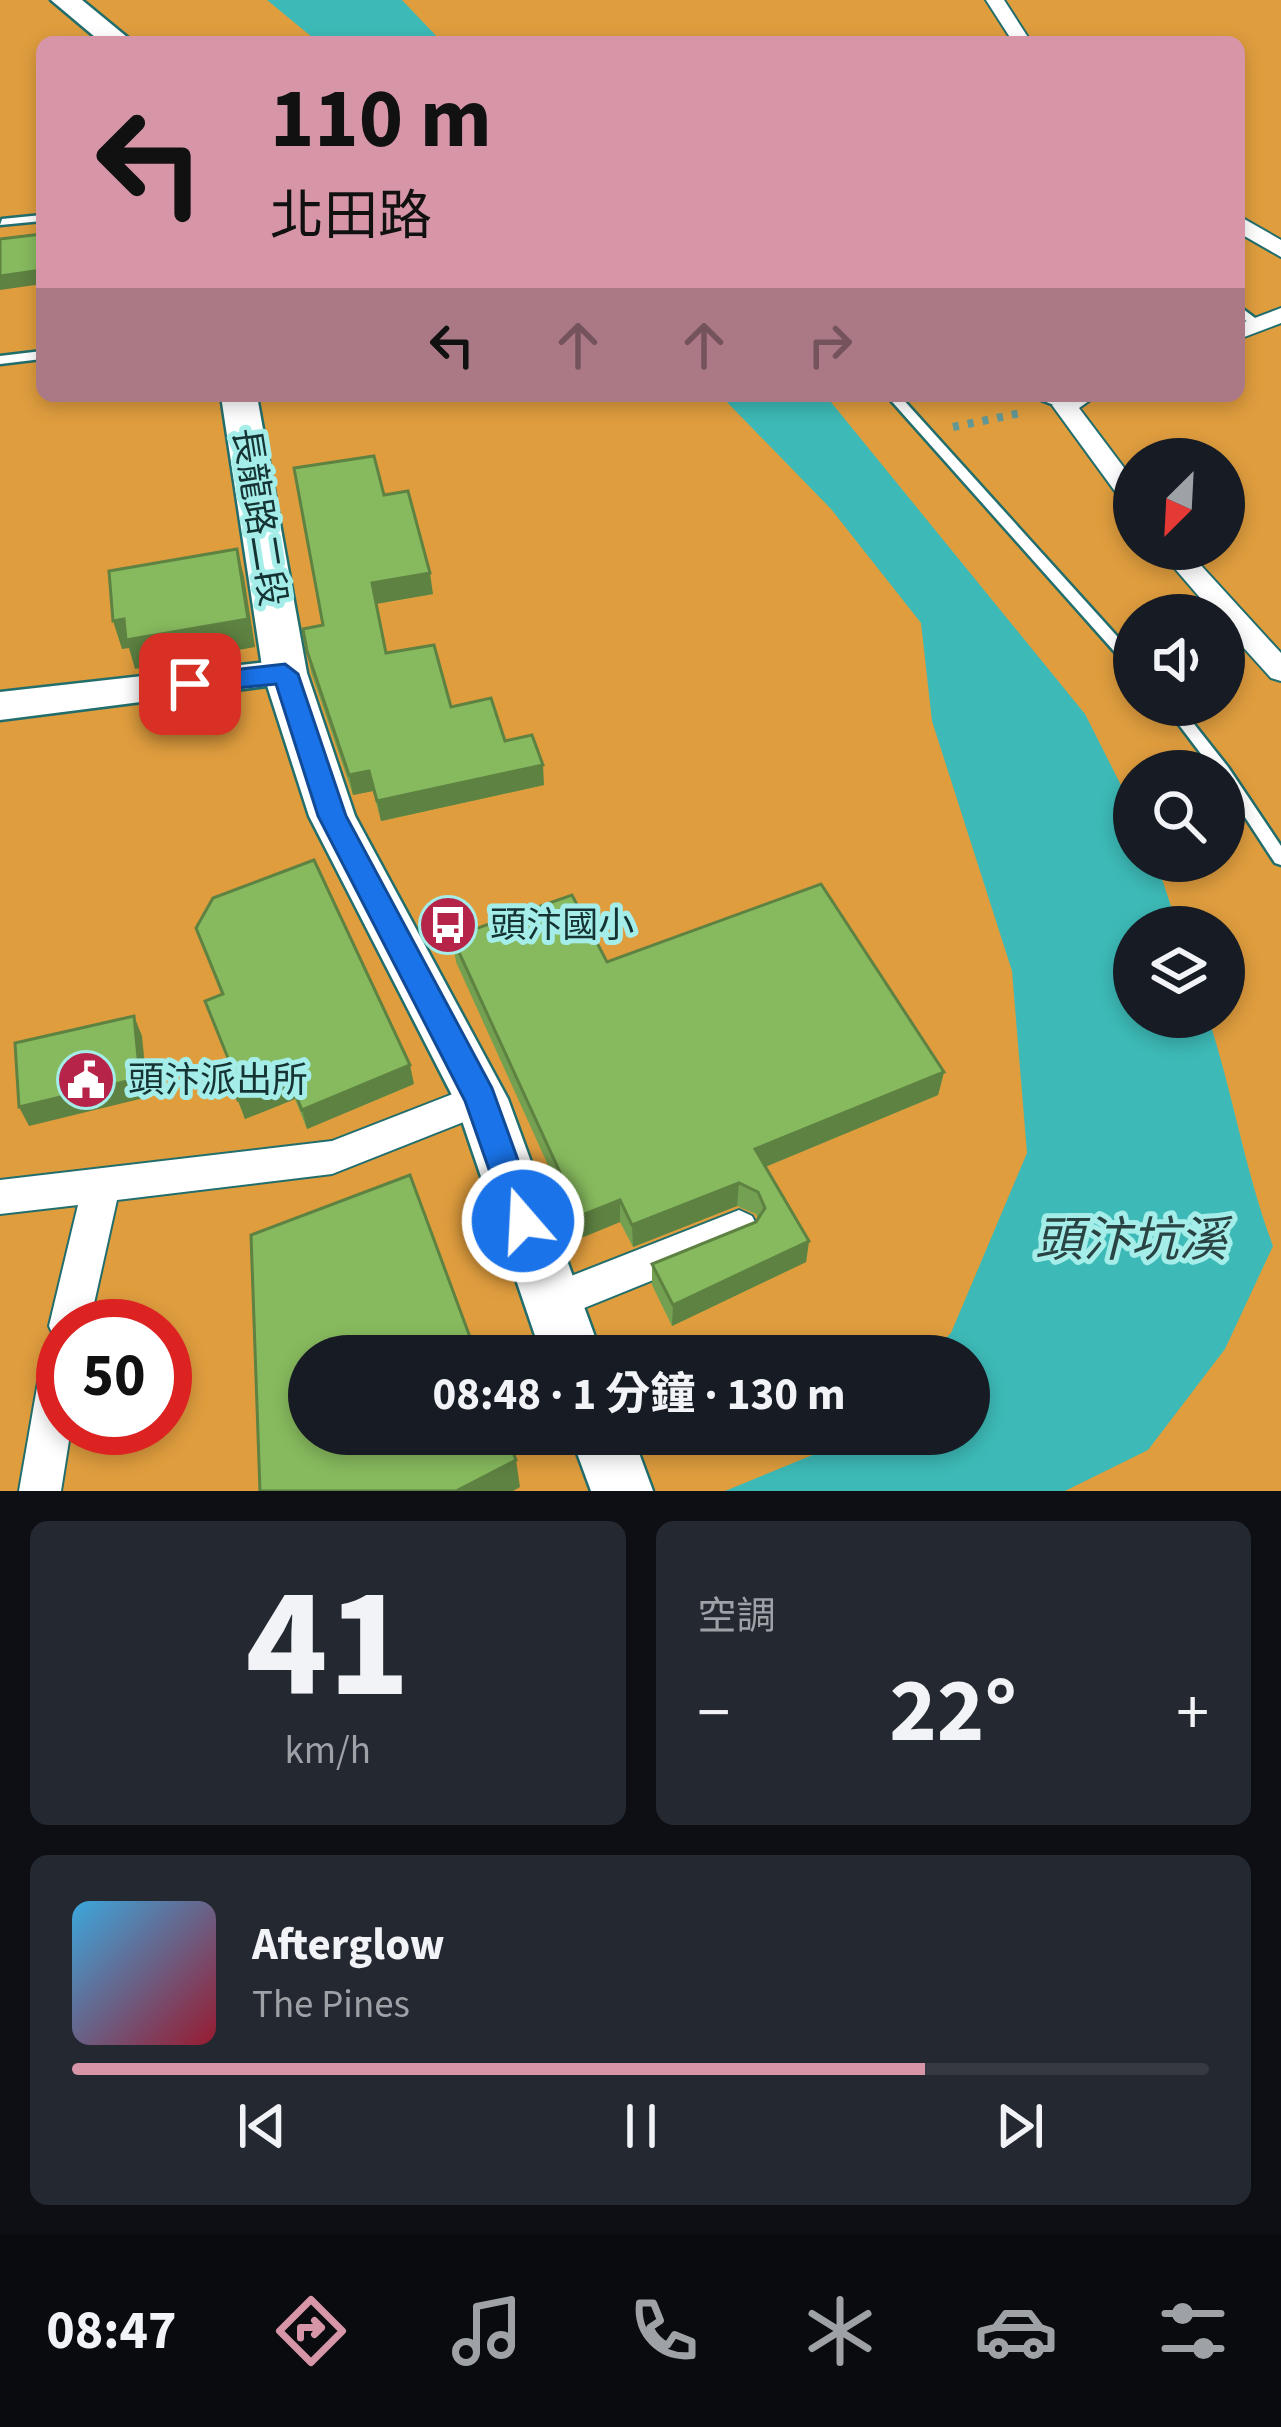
<!DOCTYPE html>
<html lang="zh-TW">
<meta charset="utf-8">
<style>
body{margin:0;font-family:"Source Sans 3","Noto Sans TC",sans-serif;background:#242831;color:#f1f3f6;height:100vh;display:flex;flex-direction:column;font-size:45px;white-space:nowrap}
*{box-sizing:border-box;margin:0}
p{font-size:39px;color:#9ea1a6}
.icon{flex:none;width:66px;height:66px;fill:none;stroke:currentColor;stroke-width:2;stroke-linecap:round;stroke-linejoin:round}
.map{position:relative;height:1491px;overflow:hidden}
.side{display:flex;flex-direction:column;gap:30px;padding:30px;background:#0d0f14;flex:1}
.side>*{flex:none}
.banner{position:absolute;left:36px;top:36px;width:1209px;height:366px;border-radius:18px;box-shadow:0 6px 18px #0003;background:#d696a8;color:#111;overflow:hidden}
.needle{width:78px;rotate:204deg}
.controls{position:absolute;left:1113px;top:438px;display:grid;gap:24px}
.controls a{display:grid;place-items:center;width:132px;height:132px;border-radius:50%;background:#171b24;box-shadow:0 6px 18px #0003;font-size:60px}
.speed{position:absolute;left:36px;top:1299px;display:flex;gap:24px;font-size:60px;font-weight:700;text-align:center}
.speed>*{display:grid;place-content:center;width:156px;height:156px;border-radius:50%;background:#171b24;box-shadow:0 6px 18px #0003;line-height:1}
.speed .limit{border:18px solid #d22;background:#fff;color:#111}
.pin{position:absolute;display:grid;place-items:center;width:102px;height:102px;color:#fff;margin:-51px;border-radius:24px;box-shadow:0 6px 18px #0006}
.me{position:absolute;width:132px;margin:-66px;rotate:341deg;stroke-linejoin:round;filter:drop-shadow(0 0 9px #0008)}
.turn{display:flex;align-items:center;gap:42px;height:252px;padding:0 36px;font-size:54px}
.turn .icon{width:156px;height:156px;stroke-width:2.5}
.turn b{display:block;font-size:84px;line-height:102px}
.lanes{display:flex;align-items:center;height:114px;padding:0 36px;background:#0003;justify-content:center;gap:60px;direction:ltr}
.lanes .off{opacity:.35}
.big{font-size:90px;font-weight:700;line-height:1.1}
.side .tile{flex:1;display:flex;flex-direction:column;justify-content:center;gap:18px;min-width:0;padding:0 42px;border-radius:18px;background:#242831}
.side .dial{align-items:center;gap:0}
.dial b{font-size:156px;line-height:1}
.song{display:flex;align-items:center;gap:36px}
.cover{width:144px;height:144px;border-radius:18px;background:linear-gradient(135deg,hsl(200 70% 55%),hsl(350 70% 35%))}
.played{height:12px;border-radius:6px;background:linear-gradient(90deg,#d696a8 75%,#363941 75%)}
.keys{display:flex;justify-content:space-around;direction:ltr}
.heat{display:flex;justify-content:space-between;align-items:center;font-size:66px;direction:ltr}
.side .tiles{flex:1;display:grid;gap:30px;grid-template-columns:1fr 1fr}
.tile:last-child{grid-column:span 2}
.trip{position:absolute;left:288px;top:1335px;width:702px;height:120px;border-radius:60px;background:#171b24;box-shadow:0 6px 18px #0003;font-weight:700;line-height:120px;text-align:center}
.tabs{display:flex;height:192px;justify-content:space-around;align-items:center;background:#090b0e;color:#9ea1a6}
.tabs .icon{width:84px;height:84px}
.tabs .on{color:#d696a8}
.tabs b{font-size:54px;color:#f1f3f6}
.map>svg:first-child{display:block}
</style>
<div class="map">
<svg width="1281" height="1491" viewBox="0 0 1281 1491">
<rect width="100%" height="100%" fill="#a4ede9"/>
<!-- forest -->
<path fill="#df9d3e" fill-rule="evenodd" d="M 0,0 L 1281,0 L 1281,1491 L 0,1491 ZM 42,42 L 1239,42 L 1239,396 L 42,396 ZM 1134,459 L 1224,459 L 1224,549 L 1134,549 ZM 1134,615 L 1224,615 L 1224,705 L 1134,705 ZM 1134,771 L 1224,771 L 1224,861 L 1134,861 ZM 1134,927 L 1224,927 L 1224,1017 L 1134,1017 ZM 63,1326 L 165,1326 L 165,1428 L 63,1428 ZM 309,1356 L 969,1356 L 969,1434 L 309,1434 Z"/>
<!-- water -->
<g fill="#3dbab7">
<polygon points="267,0 402,0 442,42 318,42"/>
<path d="M 721,396 L 826,396 L 1085,714 L 1134,811 L 1134,861 L 1156,861 L 1178,927 L 1134,927 L 1134,1017 L 1208,1017 C 1233,1093 1245,1171 1273,1246 L 1225,1349 L 1148,1450 L 1065,1491 L 725,1491 L 842,1443 L 851,1434 L 969,1434 L 969,1356 L 928,1356 L 951,1333 L 1027,1153 L 1012,971 L 932,721 L 921,623 L 831,509 Z"/>
</g>
<g fill="none" stroke-linecap="round" stroke-linejoin="round">
<!-- service casing -->
<g stroke="#226e6c" stroke-width="5">
<g id="service">
<polygon points="42,215 42,221 0,225 2,219"/>
<polygon points="1239,306 1263,324 1263,328 1255,328 1239,315"/>
<polygon points="42,351 42,359 0,364 0,356"/>
<polygon points="887,396 900,396 1134,655 1134,669 1129,668"/>
<polygon points="1031,396 1049,396 1070,405 1064,409"/>
<polygon points="1164,705 1179,705 1228,767 1281,846 1281,865 1275,863 1224,785 1224,771 1214,771"/>
</g>
</g>
<!-- minor casing -->
<g stroke="#226e6c" stroke-width="4">
<g id="minor">
<polygon points="986,0 1004,0 1031,42 1013,42"/>
<polygon points="1239,216 1281,240 1281,257 1239,233"/>
<polygon points="1281,308 1281,323 1239,339 1239,324"/>
<polygon points="1064,396 1096,396 1079,408 1134,481 1134,507 1125,505 1052,405"/>
<polygon points="1158,549 1186,549 1281,653 1281,681 1271,678 1224,626 1224,615 1215,615"/>
<polygon points="481,1083 494,1088 499,1099 494,1110 332,1174 117,1200 89,1326 63,1326 63,1428 71,1428 61,1491 19,1491 43,1353 54,1337 49,1326 78,1205 0,1214 0,1180 332,1141"/>
<polygon points="739,1210 752,1216 758,1228 752,1240 552,1321 538,1315 533,1302 538,1289"/>
</g>
</g>
<!-- tertiary casing -->
<g stroke="#226e6c" stroke-width="5">
<polygon id="tertiary" points="285,660 298,664 304,673 298,682 0,720 0,692"/>
</g>
<!-- secondary casing -->
<g stroke="#226e6c" stroke-width="5">
<g id="secondary">
<polygon points="51,0 82,0 133,42 101,42"/>
<polygon points="221,396 257,396 307,673 355,816 508,1099 602,1356 542,1356 456,1103 309,816 263,673"/>
<polygon points="570,1434 632,1434 653,1491 591,1491"/>
</g>
</g>
<!-- path -->
<polyline stroke="#629896" stroke-width="8" stroke-dasharray="6 9" stroke-linecap="butt" points="953,427 1026,412"/>
<!-- service -->
<use href="#service" fill="#fff" fill-rule="evenodd"/>
<!-- minor -->
<use href="#minor" fill="#fff" fill-rule="evenodd"/>
<!-- tertiary -->
<use href="#tertiary" fill="#fff" fill-rule="evenodd"/>
<!-- secondary -->
<use href="#secondary" fill="#fff" fill-rule="evenodd"/>
</g>
<!-- wall -->
<g fill="#74a051">
<polygon points="384,495 433,594 376,604 386,653 451,707 505,741 544,785 381,821 373,791 353,795 311,672 303,629 323,625"/>
<polygon points="196,928 414,1084 307,1129 295,1099 245,1119 226,1070 231,1068 205,1001 221,994"/>
<polygon points="452,937 607,962 944,1072 938,1095 765,1167 809,1241 806,1262 672,1326 652,1285 652,1264 756,1222 758,1219 756,1214 737,1206 633,1247 620,1222 581,1238 456,962"/>
</g>
<!-- shaded-wall -->
<g fill="#5e8242">
<polygon points="42,270 42,284 0,290 0,276"/>
<polygon points="237,549 244,577 255,647 135,669 129,648 122,649 113,621 124,619"/>
<polygon points="430,573 433,594 375,604 372,583"/>
<polygon points="543,765 544,785 381,821 377,801"/>
<polygon points="369,771 373,791 353,795 349,775"/>
<polygon points="134,1016 142,1036 148,1097 29,1126 19,1107"/>
<polygon points="410,1065 414,1084 307,1129 302,1110"/>
<polygon points="944,1072 938,1095 753,1172 755,1149"/>
<polygon points="289,1079 295,1099 245,1119 238,1100"/>
<polygon points="739,1183 737,1206 633,1247 632,1225"/>
<polygon points="620,1200 620,1222 581,1238 580,1216"/>
<polygon points="809,1241 806,1262 672,1326 673,1305"/>
<polygon points="516,1460 520,1487 513,1491 456,1491"/>
</g>
<!-- building -->
<g fill="#87ba5e" stroke="#5e8242" stroke-width="3">
<polygon points="42,234 42,270 0,276 0,239"/>
<polygon points="374,456 384,495 408,491 430,573 372,583 386,653 434,645 451,707 491,698 505,741 532,735 543,765 377,801 369,771 349,775 307,651 303,629 323,625 294,468"/>
<polygon points="237,549 248,619 126,640 124,619 113,621 109,571"/>
<polygon points="314,860 410,1065 302,1110 289,1079 238,1100 226,1070 232,1068 205,1001 223,994 196,928 213,898"/>
<polygon points="821,884 944,1072 755,1149 809,1241 673,1305 652,1264 756,1222 765,1208 758,1192 739,1183 632,1225 620,1200 580,1216 452,937 572,895 607,962"/>
<polygon points="134,1016 140,1078 19,1107 15,1043"/>
<polygon points="410,1175 477,1356 309,1356 309,1434 506,1434 516,1460 456,1491 260,1491 251,1235"/>
</g>
<!-- route -->
<polygon fill="#1a73e8" stroke="#114b97" stroke-width="3" points="285,664 298,674 346,816 492,1088 540,1221 535,1232 523,1237 511,1232 465,1101 318,816 276,684 190,693 177,684 190,675"/>
<!-- icons -->
<defs>
<g id="bus-disc" transform="scale(3)"><circle r="9.5" fill="#b62549" stroke="#a4ede9"/><path d="M-5-6H5V4H4V6H2V4H-2V6H-4V4H-5ZM-3.5-4V0h7V-4ZM-3.5 1.2v1.5H-2V1.2ZM2 1.2v1.5H3.5V1.2Z" fill="#fff"/></g>
<g id="civic-disc" transform="scale(3)"><circle r="9.5" fill="#b62549" stroke="#a4ede9"/><path d="M-.6-6.5H3V-4.5H.6V-3L4-1V1h2V6H-6V1h2V-1L-.6-3ZM-1.2 2.5V6h2.4V2.5Z" fill="#fff"/></g>
</defs>
<g fill-rule="evenodd">
<use href="#bus-disc" x="448" y="925"/>
<use href="#civic-disc" x="86" y="1080"/>
</g>
<g text-anchor="middle" dominant-baseline="central" stroke-width="10" stroke-linejoin="round" paint-order="stroke">
<!-- street labels -->
<g font-size="36" fill="#143332" stroke="#a4ede9">
<text transform="translate(259 517) rotate(81)">長龍路二段</text>
</g>
<!-- poi labels -->
<g font-size="36" fill="#143332" stroke="#a4ede9" text-anchor="start">
<text x="490" y="925">頭汴國小</text>
<text x="128" y="1080">頭汴派出所</text>
</g>
<!-- near-water labels -->
<g font-size="48" font-style="italic" fill="#294342" stroke="#a4ede9">
<text x="1131" y="1241">頭汴坑溪</text>
</g>
</g>
</svg>
<div class="controls">
<a><svg class="needle" viewBox="-14 -14 28 28"><path d="M0-13l5 13h-10z" fill="#e53935"/><path d="M0 13l5-13h-10z" fill="#9ea1a6"/></svg></a>
<a><svg class="icon" aria-label="sound" viewBox="0 0 24 24"><path d="M4 9h4l5-4v14l-5-4H4zM17 9q2 3 0 6"/></svg></a>
<a><svg class="icon" aria-label="search" viewBox="0 0 24 24"><circle cx="10" cy="10" r="6"/><path d="M15 15l6 6"/></svg></a>
<a><svg class="icon" aria-label="layers" viewBox="0 0 24 24"><path d="M12 4l9 5-9 5-9-5zM3 14l9 5 9-5"/></svg></a>
</div>
<div class="speed"><div class="limit">50</div></div>
<div class="pin" style="left:190px;top:684px;background:#d93025"><svg class="icon" aria-label="arrive" viewBox="0 0 24 24"><path d="M6 21V4h12l-3 4 3 4H6"/></svg></div>
<svg class="me" style="left:523px;top:1221px" viewBox="-20 -20 40 40"><circle r="17" fill="#1a73e8" stroke="#fff" stroke-width="3"/><path d="M0-11L8 9 0 5-8 9z" fill="#fff"/></svg>
<div class="trip">08:48 · 1 分鐘 · 130 m</div>
<div class="banner">
<div class="turn"><svg class="icon" aria-label="left" viewBox="0 0 24 24"><path d="M17 20v-9H6M10 6l-5 5 5 5"/></svg><div><b>110 m</b>北田路</div></div>
<div class="lanes"><svg class="icon" aria-label="left" viewBox="0 0 24 24"><path d="M17 20v-9H6M10 6l-5 5 5 5"/></svg><svg class="icon off" aria-label="ahead" viewBox="0 0 24 24"><path d="M12 20V5M6 11l6-6 6 6"/></svg><svg class="icon off" aria-label="ahead" viewBox="0 0 24 24"><path d="M12 20V5M6 11l6-6 6 6"/></svg><svg class="icon off" aria-label="right" viewBox="0 0 24 24"><path d="M7 20v-9h11M14 6l5 5-5 5"/></svg></div>
</div>
</div>
<section class="side">
<div class="tiles">
<div class="tile dial"><b>41</b><p>km/h</p></div>
<div class="tile"><p>空調</p>
<div class="heat"><a>−</a><b class="big">22°</b><a>+</a></div>
</div>
<div class="tile">
<div class="song"><i class="cover"></i><div><b>Afterglow</b><p>The Pines</p></div></div>
<div class="played"></div>
<div class="keys"><svg class="icon" aria-label="previous" viewBox="0 0 24 24"><path d="M18 5L8 12l10 7zM5 5v14"/></svg><svg class="icon" aria-label="pause" viewBox="0 0 24 24"><path d="M8 5v14M16 5v14"/></svg><svg class="icon" aria-label="next" viewBox="0 0 24 24"><path d="M6 5l10 7-10 7zM19 5v14"/></svg></div>
</div>
</div>
</section>
<nav class="tabs">
<b>08:47</b>
<svg class="icon on" aria-label="directions" viewBox="0 0 24 24"><path d="M12 3l9 9-9 9-9-9zM9 14v-3h6M13 9l2 2-2 2"/></svg>
<svg class="icon" aria-label="music" viewBox="0 0 24 24"><path d="M9 18V5l10-2v13"/><circle cx="6" cy="18" r="3"/><circle cx="16" cy="16" r="3"/></svg>
<svg class="icon" aria-label="phone" viewBox="0 0 24 24"><path d="M5 4h4l2 5-3 2q2 4 5 5l2-3 5 2v4C11 20 4 13 5 4z"/></svg>
<svg class="icon" aria-label="climate" viewBox="0 0 24 24"><path d="M12 3v18M4 7l16 10M4 17L20 7"/></svg>
<svg class="icon" aria-label="car" viewBox="0 0 24 24"><path d="M5 17H2v-5l4-1 3-4h7l3 4 3 1v5h-3M9 17h6M6 11h13"/><circle cx="7" cy="17" r="2"/><circle cx="17" cy="17" r="2"/></svg>
<svg class="icon" aria-label="filters" viewBox="0 0 24 24"><path d="M4 7h16M4 17h16"/><circle cx="9" cy="7" r="2"/><circle cx="15" cy="17" r="2"/></svg>
</nav>
